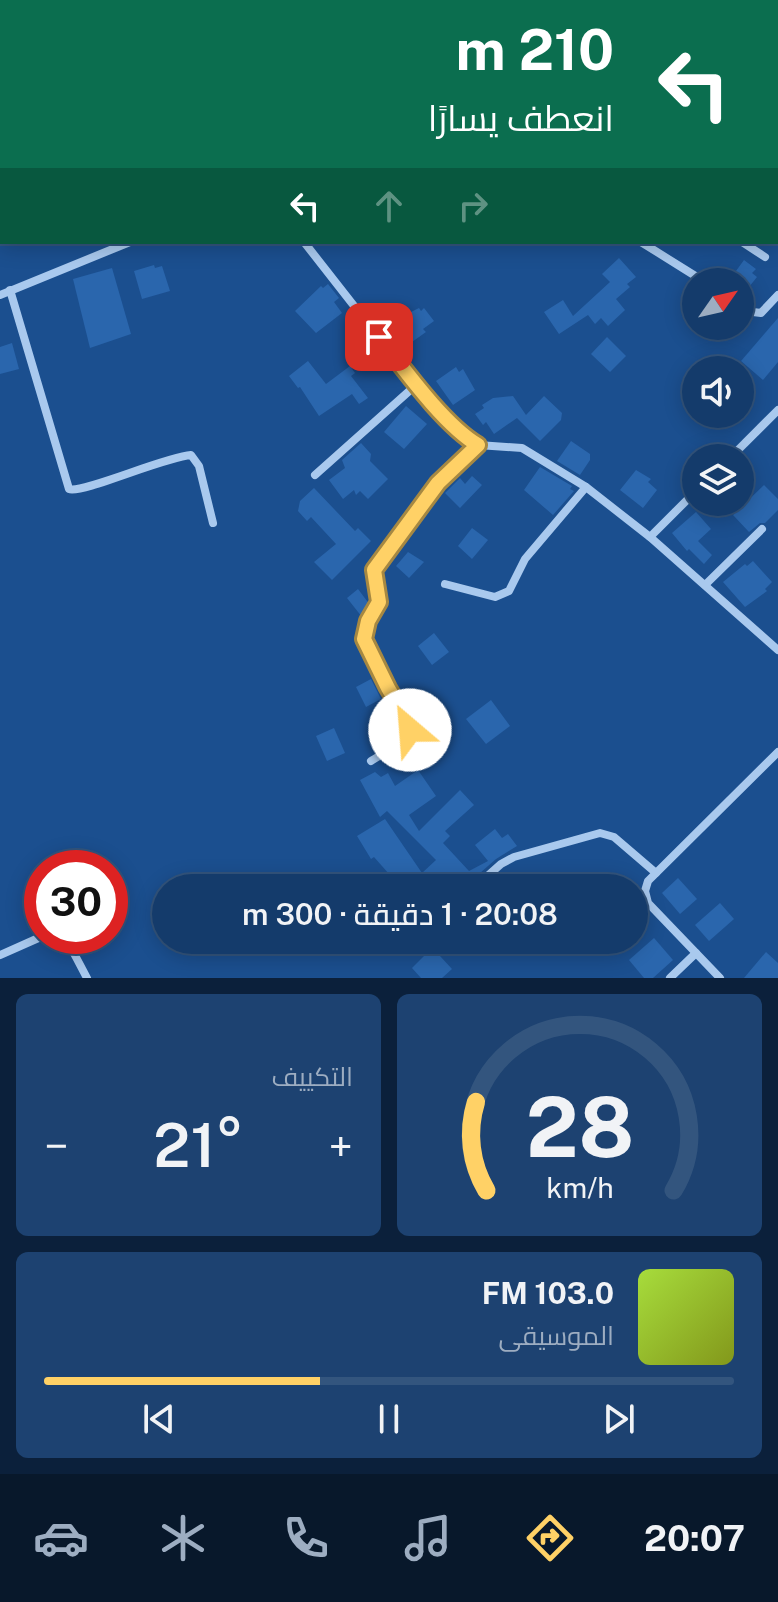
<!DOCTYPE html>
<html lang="ar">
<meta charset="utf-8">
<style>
body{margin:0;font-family:"Public Sans",Cairo,sans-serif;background:#1d4271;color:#f1f3f6;direction:rtl;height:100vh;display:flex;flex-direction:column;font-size:30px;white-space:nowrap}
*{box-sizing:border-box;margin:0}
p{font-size:26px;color:#9dadc1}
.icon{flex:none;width:44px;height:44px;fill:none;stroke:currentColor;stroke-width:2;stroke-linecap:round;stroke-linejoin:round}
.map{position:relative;height:978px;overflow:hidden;direction:ltr}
.side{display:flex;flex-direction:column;gap:16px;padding:16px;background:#0b203b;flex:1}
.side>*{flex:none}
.guide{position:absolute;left:0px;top:0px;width:778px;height:244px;box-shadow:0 4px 20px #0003,0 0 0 2px #33557e;direction:rtl;background:#0b6e4f;color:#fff;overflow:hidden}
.needle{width:52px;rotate:56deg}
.fabs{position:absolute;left:682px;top:268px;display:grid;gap:16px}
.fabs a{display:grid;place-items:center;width:72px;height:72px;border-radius:50%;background:#143b6b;box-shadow:0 4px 20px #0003,0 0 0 2px #33557e;font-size:40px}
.speed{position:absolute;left:24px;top:850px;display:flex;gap:16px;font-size:40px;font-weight:700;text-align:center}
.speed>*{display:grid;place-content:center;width:104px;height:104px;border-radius:50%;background:#143b6b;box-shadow:0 4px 20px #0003,0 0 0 2px #33557e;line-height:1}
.speed .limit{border:12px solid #d22;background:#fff;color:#111}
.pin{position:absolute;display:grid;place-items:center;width:68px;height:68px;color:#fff;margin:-34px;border-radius:16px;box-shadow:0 4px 12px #0006}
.me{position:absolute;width:88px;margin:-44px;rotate:333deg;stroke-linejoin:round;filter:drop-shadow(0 0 6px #0008)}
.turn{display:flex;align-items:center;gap:28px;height:168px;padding:0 32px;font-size:36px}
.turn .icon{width:104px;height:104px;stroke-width:2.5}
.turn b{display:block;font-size:56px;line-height:68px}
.lanes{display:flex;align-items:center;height:76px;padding:0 32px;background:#0003;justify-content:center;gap:40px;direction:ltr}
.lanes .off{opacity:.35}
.big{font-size:60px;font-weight:600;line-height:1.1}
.side .tile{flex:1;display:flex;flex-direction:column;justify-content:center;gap:12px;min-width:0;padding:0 28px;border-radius:12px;background:#1d4271}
.side .dial{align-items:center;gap:0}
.dial svg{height:208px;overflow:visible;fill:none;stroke:#33557e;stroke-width:7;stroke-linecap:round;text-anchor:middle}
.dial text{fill:#f1f3f6;stroke:none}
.song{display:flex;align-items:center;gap:24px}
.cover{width:96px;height:96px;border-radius:12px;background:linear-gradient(135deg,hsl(80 70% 55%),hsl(70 70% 35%))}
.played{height:8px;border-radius:4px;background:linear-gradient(90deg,#ffd166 40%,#33557e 40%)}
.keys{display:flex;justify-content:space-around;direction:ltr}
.heat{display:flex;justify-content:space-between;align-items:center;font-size:44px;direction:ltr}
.side .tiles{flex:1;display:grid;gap:16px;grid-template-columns:1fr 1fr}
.tile:last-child{grid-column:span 2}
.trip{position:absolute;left:152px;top:874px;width:496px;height:80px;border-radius:40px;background:#143b6b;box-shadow:0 4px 20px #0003,0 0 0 2px #33557e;font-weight:600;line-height:80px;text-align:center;direction:rtl}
.dock{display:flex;height:128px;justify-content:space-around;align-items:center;background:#08182b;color:#9dadc1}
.dock .icon{width:56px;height:56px}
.dock .selected{color:#ffd166}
.dock b{font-size:36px;color:#f1f3f6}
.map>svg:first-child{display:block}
</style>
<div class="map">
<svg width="778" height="978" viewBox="0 0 778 978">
<rect width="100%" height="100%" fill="#1b4f8f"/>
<!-- building -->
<g fill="#2a66ad">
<polygon points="619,258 636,277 627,284 630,287 616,299 625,310 608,326 601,318 595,324 588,315 559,334 544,312 563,300 573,316 610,282 602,274"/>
<polygon points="744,260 756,269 752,273 757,277 741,297 740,282 728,282"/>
<polygon points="154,265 155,268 162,266 170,291 142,299 134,271"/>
<polygon points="112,268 131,334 90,348 73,279"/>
<polygon points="328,284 339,298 334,302 342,313 316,333 295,311 321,286 323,288"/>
<polygon points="419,308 421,311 424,308 434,321 423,329 426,332 412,342 398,324 405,319 403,316"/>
<polygon points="778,318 778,362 763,380 741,361"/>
<polygon points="607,337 626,356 610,372 591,354"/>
<polygon points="12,343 19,369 0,374 0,347"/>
<polygon points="308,361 326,384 350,366 355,373 351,376 368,398 359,404 352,394 319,416 300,387 298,388 289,376"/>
<polygon points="456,367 459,372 463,369 475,390 453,405 436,381"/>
<polygon points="513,396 526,415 544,396 562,413 561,420 540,441 517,418 494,434 486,422 483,425 475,414 484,408 482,405 493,398"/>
<polygon points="406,406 427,424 404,449 384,432"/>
<polygon points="571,441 590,454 590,460 580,475 557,461"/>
<polygon points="361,443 371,454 370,461 388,479 368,499 360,491 356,495 354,490 343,499 329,480 345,468 342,460"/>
<polygon points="540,467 572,486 570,489 574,491 553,515 524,490"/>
<polygon points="636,470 651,479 648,482 657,490 643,508 620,490"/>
<polygon points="472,476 482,485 460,508 445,493 460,478 465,484"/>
<polygon points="764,485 778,499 778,510 765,523 760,523 749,532 733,515"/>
<polygon points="314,488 355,531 358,528 371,541 332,580 314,562 336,544 311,517 307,521 298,511 300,501"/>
<polygon points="696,512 711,529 698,541 712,555 704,564 689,549 687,551 672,533"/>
<polygon points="472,528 488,540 472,559 458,546"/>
<polygon points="408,552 424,562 409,578 396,566"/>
<polygon points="753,561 772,582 765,589 767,591 745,607 723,582 745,564 747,566"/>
<polygon points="358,589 370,605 362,617 347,598"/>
<polygon points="434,633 449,652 432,665 418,646"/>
<polygon points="371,679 381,699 366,707 356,687"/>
<polygon points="491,700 510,726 486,744 466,719"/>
<polygon points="334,728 345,753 327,761 316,736"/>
<polygon points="418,770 436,796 409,815 419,831 460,790 474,805 445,831 450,836 443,843 469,871 488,861 475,845 495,829 502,838 508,834 517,846 496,859 463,888 406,888 400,880 397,883 374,857 371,859 357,836 385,819 422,873 436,860 387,811 380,817 360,780 375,772 381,777 388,773 395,786"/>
<polygon points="678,878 697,899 680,914 662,893"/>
<polygon points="720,903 734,919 709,941 695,925"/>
<polygon points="654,938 673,960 653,978 644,978 629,960"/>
<polygon points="436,944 443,953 440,956 452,969 442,978 421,978 412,968"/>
<polygon points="766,952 778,963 778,978 744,978"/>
</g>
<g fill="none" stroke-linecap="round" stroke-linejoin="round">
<!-- minor -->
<g stroke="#a9c9ee" stroke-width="8">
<polyline points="355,0 357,2"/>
<polyline points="142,2 145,0"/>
<polyline points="318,2 320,0"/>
<polyline points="487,2 489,0"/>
<polyline points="0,74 2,73"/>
<polyline points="304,242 416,385 466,436 478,445 522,448 586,487 650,537 778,650"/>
<polyline points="641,242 705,282"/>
<polyline points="742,242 765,257"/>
<path d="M 10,290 L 69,489 C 82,494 164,457 191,455 L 199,466 L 213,523"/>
<polyline points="0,295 130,242"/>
<polyline points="740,304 753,312 761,313 778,295"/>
<polyline points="730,458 778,410"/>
<polyline points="315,475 416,385"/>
<polyline points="650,537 696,491"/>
<polyline points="445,584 495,597 509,591 525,559 586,487"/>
<polyline points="705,585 762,529"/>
<path d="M 371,761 C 381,754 407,743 409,730 C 411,722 370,657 365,641 C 360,624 377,616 379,601 C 380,591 375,580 374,570 L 438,483 L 478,445"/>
<polyline points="474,888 501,864 514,857 600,833 614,837 656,873"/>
<polyline points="61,936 68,942 87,978"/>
<polyline points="0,955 43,936"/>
<polyline points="670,978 696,953"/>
<polyline points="720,978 648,903 645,891 648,881 778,752"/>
</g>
</g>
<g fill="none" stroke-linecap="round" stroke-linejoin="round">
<!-- route casing -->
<g stroke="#a68842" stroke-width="20">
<path id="route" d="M 379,337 C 404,369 444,425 478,445 L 438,483 L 374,570 L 379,602 L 368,621 L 364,639 L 388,688 L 408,722 L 410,730"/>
</g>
<!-- route -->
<use href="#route" stroke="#ffd166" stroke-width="14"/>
</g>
</svg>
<div class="fabs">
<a><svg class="needle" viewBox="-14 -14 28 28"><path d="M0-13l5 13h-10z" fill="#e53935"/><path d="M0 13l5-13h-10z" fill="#9dadc1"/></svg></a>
<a><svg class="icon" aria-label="sound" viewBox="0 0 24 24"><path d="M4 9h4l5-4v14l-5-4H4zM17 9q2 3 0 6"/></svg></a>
<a><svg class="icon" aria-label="layers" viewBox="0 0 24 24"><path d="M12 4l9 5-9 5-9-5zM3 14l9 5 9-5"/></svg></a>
</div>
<div class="speed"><div class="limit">30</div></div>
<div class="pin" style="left:379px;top:337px;background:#d93025"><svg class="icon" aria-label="arrive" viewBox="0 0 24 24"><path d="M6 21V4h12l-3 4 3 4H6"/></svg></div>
<svg class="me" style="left:410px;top:730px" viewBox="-20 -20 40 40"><circle r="19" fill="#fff"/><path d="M0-13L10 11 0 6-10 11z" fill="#ffd166"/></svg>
<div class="trip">20:08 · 1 دقيقة · 300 m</div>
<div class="guide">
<div class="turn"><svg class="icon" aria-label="left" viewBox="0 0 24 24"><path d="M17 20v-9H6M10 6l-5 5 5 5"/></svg><div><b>210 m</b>انعطف يسارًا</div></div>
<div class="lanes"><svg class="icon" aria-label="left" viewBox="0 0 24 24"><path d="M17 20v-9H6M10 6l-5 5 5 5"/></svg><svg class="icon off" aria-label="ahead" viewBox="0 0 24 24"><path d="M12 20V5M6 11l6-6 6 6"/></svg><svg class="icon off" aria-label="right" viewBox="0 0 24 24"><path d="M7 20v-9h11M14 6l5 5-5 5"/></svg></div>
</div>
</div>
<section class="side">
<div class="tiles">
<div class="tile dial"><svg viewBox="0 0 100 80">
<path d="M14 69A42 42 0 1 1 86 69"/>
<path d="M14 69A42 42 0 0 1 10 35" stroke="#ffd166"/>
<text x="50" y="56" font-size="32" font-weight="700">28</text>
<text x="50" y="72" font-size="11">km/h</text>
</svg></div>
<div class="tile"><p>التكييف</p>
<div class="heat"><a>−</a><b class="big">21°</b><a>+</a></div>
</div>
<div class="tile">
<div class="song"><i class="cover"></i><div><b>103.0 FM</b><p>الموسيقى</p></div></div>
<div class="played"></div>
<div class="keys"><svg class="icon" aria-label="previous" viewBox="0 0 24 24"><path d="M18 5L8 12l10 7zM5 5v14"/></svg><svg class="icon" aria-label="pause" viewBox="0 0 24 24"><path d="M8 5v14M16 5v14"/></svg><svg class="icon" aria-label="next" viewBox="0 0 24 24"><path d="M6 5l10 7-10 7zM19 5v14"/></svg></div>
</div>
</div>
</section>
<nav class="dock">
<b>20:07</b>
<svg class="icon selected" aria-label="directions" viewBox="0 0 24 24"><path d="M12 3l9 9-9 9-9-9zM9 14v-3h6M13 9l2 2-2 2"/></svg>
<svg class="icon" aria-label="music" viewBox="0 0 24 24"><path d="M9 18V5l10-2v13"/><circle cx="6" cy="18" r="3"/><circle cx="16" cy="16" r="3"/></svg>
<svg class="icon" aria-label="phone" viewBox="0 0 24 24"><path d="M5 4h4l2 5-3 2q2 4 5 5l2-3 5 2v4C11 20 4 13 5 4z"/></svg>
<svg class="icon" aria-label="climate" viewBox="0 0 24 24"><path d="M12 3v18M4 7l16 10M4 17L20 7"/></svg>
<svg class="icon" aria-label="car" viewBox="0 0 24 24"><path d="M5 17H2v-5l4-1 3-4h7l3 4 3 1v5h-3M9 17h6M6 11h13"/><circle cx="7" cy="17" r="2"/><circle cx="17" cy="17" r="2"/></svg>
</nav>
